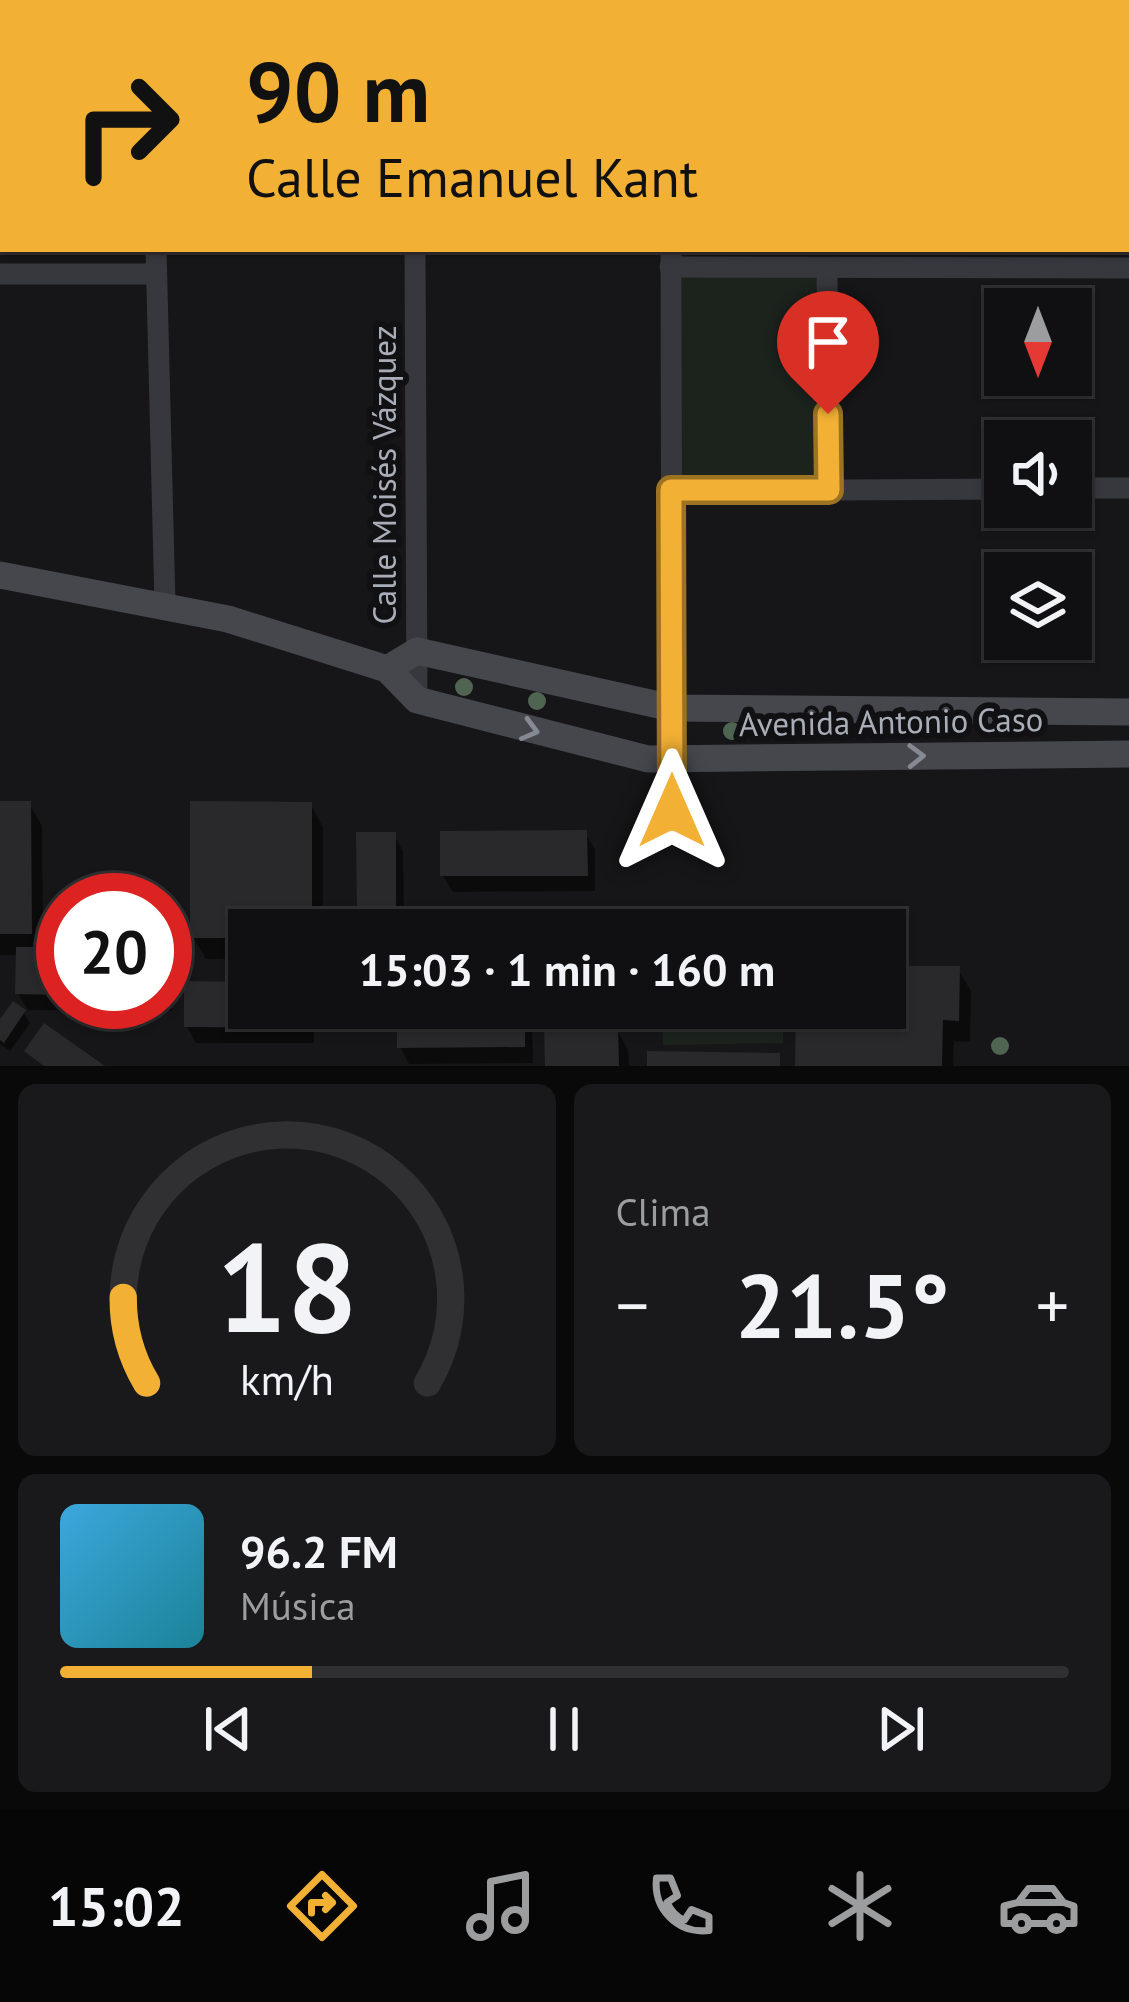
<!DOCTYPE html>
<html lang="es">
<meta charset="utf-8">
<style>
body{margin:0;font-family:"PT Sans",sans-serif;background:#19191b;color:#f1f3f6;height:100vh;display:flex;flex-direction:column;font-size:45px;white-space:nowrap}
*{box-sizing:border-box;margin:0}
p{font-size:39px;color:#9c9d9f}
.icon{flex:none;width:66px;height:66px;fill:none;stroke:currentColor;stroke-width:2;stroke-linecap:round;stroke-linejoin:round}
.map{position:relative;height:1066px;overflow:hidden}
.details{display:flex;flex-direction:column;gap:18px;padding:18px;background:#09090a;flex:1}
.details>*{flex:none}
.guide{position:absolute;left:0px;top:0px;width:1131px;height:252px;box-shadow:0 3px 9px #0004,0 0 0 3px #303032;background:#f2b134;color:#111;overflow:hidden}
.needle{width:78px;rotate:180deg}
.tools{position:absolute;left:984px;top:288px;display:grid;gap:24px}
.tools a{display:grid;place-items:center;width:108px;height:108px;border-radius:0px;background:#101012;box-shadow:0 3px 9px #0004,0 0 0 3px #303032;font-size:60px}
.speed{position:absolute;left:36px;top:873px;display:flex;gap:24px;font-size:60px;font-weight:700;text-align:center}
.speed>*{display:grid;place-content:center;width:156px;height:156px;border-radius:50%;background:#101012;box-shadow:0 3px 9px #0004,0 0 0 3px #303032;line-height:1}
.speed .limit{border:18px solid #d22;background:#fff;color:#111}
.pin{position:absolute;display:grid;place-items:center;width:102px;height:102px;color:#fff;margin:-123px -51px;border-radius:50% 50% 50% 0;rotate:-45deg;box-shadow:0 0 12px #0007}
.pin .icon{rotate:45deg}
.me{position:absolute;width:132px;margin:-66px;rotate:0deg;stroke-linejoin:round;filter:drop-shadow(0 0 9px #0008)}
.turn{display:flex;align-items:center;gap:42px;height:252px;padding:0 48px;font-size:54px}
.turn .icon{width:156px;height:156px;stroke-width:2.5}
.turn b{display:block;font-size:84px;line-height:102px}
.big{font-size:90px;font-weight:700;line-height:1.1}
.details .tile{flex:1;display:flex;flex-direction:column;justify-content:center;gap:18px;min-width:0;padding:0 42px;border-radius:18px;background:#19191b}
.details .dial{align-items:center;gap:0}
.dial svg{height:312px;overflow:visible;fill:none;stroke:#303032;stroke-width:7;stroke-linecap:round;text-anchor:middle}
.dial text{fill:#f1f3f6;stroke:none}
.song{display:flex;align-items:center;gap:36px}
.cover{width:144px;height:144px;border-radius:18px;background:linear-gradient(135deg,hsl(200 70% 55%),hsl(190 70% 35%))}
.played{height:12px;border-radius:6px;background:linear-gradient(90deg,#f2b134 25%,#303032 25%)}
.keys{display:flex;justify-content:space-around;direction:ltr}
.heat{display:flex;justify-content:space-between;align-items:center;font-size:66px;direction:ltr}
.details .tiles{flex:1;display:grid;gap:18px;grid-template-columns:1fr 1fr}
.tile:last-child{grid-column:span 2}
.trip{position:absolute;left:228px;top:909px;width:678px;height:120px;border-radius:0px;background:#101012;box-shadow:0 3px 9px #0004,0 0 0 3px #303032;font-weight:700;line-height:120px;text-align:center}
.tabs{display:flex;height:192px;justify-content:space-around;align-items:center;background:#060607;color:#9c9d9f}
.tabs .icon{width:84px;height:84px}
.tabs .current{color:#f2b134}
.tabs b{font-size:54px;color:#f1f3f6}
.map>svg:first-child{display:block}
</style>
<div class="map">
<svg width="1129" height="1066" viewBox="0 0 1129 1066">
<rect width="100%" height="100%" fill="#161618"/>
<!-- green -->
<g fill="#1c231d">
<polygon points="682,277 830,277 831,477 682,478"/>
<polygon points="783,1014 783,1043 663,1045 662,1015"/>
</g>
<!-- shadow -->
<g fill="#0007">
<polygon points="0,804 29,804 42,826 43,950 63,950 63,1002 165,1002 165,955 172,967 172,1011 28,1010 18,994 19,955 0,955"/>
<polygon points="311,805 323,827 323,930 249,930 249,959 206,959 193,937"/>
<polygon points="585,833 595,849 595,891 453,892 443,876"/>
<polygon points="394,835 403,851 404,927 369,928 360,911"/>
<polygon points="885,969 958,969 971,991 970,1042 954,1041 953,1066 798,1066 799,1008 885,1008"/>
<polygon points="249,985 249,1008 314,1008 314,1043 196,1043 187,1027"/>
<polygon points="400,1008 525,1008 532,1021 533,1063 409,1064 400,1047"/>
<polygon points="646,1008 790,1008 789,1025 655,1024"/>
<polygon points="24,1013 30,1023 10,1051 0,1044 0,1024"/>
<polygon points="616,1028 628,1050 629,1066 548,1066 547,1030"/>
</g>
<!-- building -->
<g fill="#29292c">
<polygon points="0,801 31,801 32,934 0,934"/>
<polygon points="190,801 312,802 312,930 249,930 249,938 190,938"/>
<polygon points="587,830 588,876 440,876 440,831"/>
<polygon points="356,832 396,832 396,912 357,912"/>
<rect x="439" y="918" width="122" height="12"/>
<polygon points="16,947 63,947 63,995 15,994"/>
<polygon points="885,966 960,966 959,1021 943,1020 942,1066 795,1066 796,1008 885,1008"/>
<polygon points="184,981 249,982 249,1008 306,1008 306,1028 184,1027"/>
<polygon points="13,1001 26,1010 4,1043 0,1040 0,1019"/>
<polygon points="397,1008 525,1008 525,1047 397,1048"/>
<polygon points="44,1023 105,1066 44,1066 24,1051"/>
<polygon points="618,1025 619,1066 545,1066 544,1027"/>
<polygon points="647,1051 780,1053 780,1066 647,1066"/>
</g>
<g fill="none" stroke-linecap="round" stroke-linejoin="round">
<!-- lane -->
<polyline stroke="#37383d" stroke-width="10" points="672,761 672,811"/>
<!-- street -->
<g stroke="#37383d" stroke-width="21">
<polyline points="159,0 159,3"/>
<polyline points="414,0 414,3"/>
<polyline points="677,0 677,3"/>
<polyline points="1128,7 1129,7"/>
<polyline points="0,9 3,8"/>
<polyline points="0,47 3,47"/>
<polyline points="1128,49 1129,49"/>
<polyline points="156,249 165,605"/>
<polyline points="415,249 417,700"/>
<polyline points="671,249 672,761"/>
<polyline points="670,267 1129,268"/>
<polyline points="827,268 829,490"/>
<polyline points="0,274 156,274"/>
<polyline points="1071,488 1129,488"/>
<polyline points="672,491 1005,489"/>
</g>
<!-- secondary -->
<g stroke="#45474d" stroke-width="27">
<polyline points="0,575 228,619 387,669 417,700 648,759 1129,754"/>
<polyline points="387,669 417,651 672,708 1129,712"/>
</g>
</g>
<!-- trees -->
<g fill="#506452">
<circle cx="464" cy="687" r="9"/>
<circle cx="537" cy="701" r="9"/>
<circle cx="732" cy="731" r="9"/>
<circle cx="1000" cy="1046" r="9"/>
</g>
<!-- one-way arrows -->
<defs><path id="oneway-chevron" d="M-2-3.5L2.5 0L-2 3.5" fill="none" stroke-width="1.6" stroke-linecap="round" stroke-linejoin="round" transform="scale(3)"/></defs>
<g stroke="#858993">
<use href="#oneway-chevron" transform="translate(530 730) rotate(15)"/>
<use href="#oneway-chevron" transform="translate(916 756) rotate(-1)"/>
</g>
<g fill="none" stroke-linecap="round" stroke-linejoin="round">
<!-- route casing -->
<g stroke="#9d7322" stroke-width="30">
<polyline id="route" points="672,811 671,490 829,490 828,414"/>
</g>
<!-- route -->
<use href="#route" stroke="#f2b134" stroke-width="21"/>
</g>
<g text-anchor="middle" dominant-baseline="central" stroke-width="12" stroke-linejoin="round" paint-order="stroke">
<!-- street labels -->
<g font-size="33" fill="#a8adb8" stroke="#111113">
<text transform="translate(383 475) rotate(-90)">Calle Moisés Vázquez</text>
<text transform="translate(891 721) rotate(-1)">Avenida Antonio Caso</text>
</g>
</g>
</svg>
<div class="tools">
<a><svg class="needle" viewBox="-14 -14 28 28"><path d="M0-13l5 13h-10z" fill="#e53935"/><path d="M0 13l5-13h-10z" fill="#9c9d9f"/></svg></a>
<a><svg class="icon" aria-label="sound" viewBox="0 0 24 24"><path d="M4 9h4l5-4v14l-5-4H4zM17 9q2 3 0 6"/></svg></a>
<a><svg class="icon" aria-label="layers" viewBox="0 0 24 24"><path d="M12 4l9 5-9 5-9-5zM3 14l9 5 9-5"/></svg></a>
</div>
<div class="speed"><div class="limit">20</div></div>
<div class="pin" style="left:828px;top:414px;background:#d93025"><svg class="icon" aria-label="arrive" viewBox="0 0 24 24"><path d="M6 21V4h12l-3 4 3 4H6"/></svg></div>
<svg class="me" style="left:672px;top:811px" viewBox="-20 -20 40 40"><path d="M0-17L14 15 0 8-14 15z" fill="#f2b134" stroke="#fff" stroke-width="4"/></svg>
<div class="trip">15:03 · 1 min · 160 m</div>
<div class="guide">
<div class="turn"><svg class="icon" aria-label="right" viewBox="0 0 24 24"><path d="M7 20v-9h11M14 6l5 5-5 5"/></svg><div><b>90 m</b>Calle Emanuel Kant</div></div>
</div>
</div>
<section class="details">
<div class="tiles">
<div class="tile dial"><svg viewBox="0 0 100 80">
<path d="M14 69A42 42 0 1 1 86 69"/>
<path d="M14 69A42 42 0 0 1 8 47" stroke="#f2b134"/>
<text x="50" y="56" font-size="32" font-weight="700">18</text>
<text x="50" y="72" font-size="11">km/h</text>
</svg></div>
<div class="tile"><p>Clima</p>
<div class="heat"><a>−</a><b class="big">21.5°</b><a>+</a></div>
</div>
<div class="tile">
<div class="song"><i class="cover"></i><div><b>96.2 FM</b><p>Música</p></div></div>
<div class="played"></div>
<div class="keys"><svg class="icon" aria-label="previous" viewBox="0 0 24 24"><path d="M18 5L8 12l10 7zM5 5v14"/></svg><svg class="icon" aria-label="pause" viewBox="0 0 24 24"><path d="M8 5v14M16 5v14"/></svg><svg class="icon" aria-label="next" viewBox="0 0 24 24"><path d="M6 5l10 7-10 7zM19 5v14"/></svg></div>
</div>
</div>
</section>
<nav class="tabs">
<b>15:02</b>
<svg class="icon current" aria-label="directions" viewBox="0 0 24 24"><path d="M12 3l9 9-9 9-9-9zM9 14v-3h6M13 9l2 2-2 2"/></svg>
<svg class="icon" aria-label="music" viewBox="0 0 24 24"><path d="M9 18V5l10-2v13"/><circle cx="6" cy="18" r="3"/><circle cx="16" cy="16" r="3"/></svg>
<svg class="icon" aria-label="phone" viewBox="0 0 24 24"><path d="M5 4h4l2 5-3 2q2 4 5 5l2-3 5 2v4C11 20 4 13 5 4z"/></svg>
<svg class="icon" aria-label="climate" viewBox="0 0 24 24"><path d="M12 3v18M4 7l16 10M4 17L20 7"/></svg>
<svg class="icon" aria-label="car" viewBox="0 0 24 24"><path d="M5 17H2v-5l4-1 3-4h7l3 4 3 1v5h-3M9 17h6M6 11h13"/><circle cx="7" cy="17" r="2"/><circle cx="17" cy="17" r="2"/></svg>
</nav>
